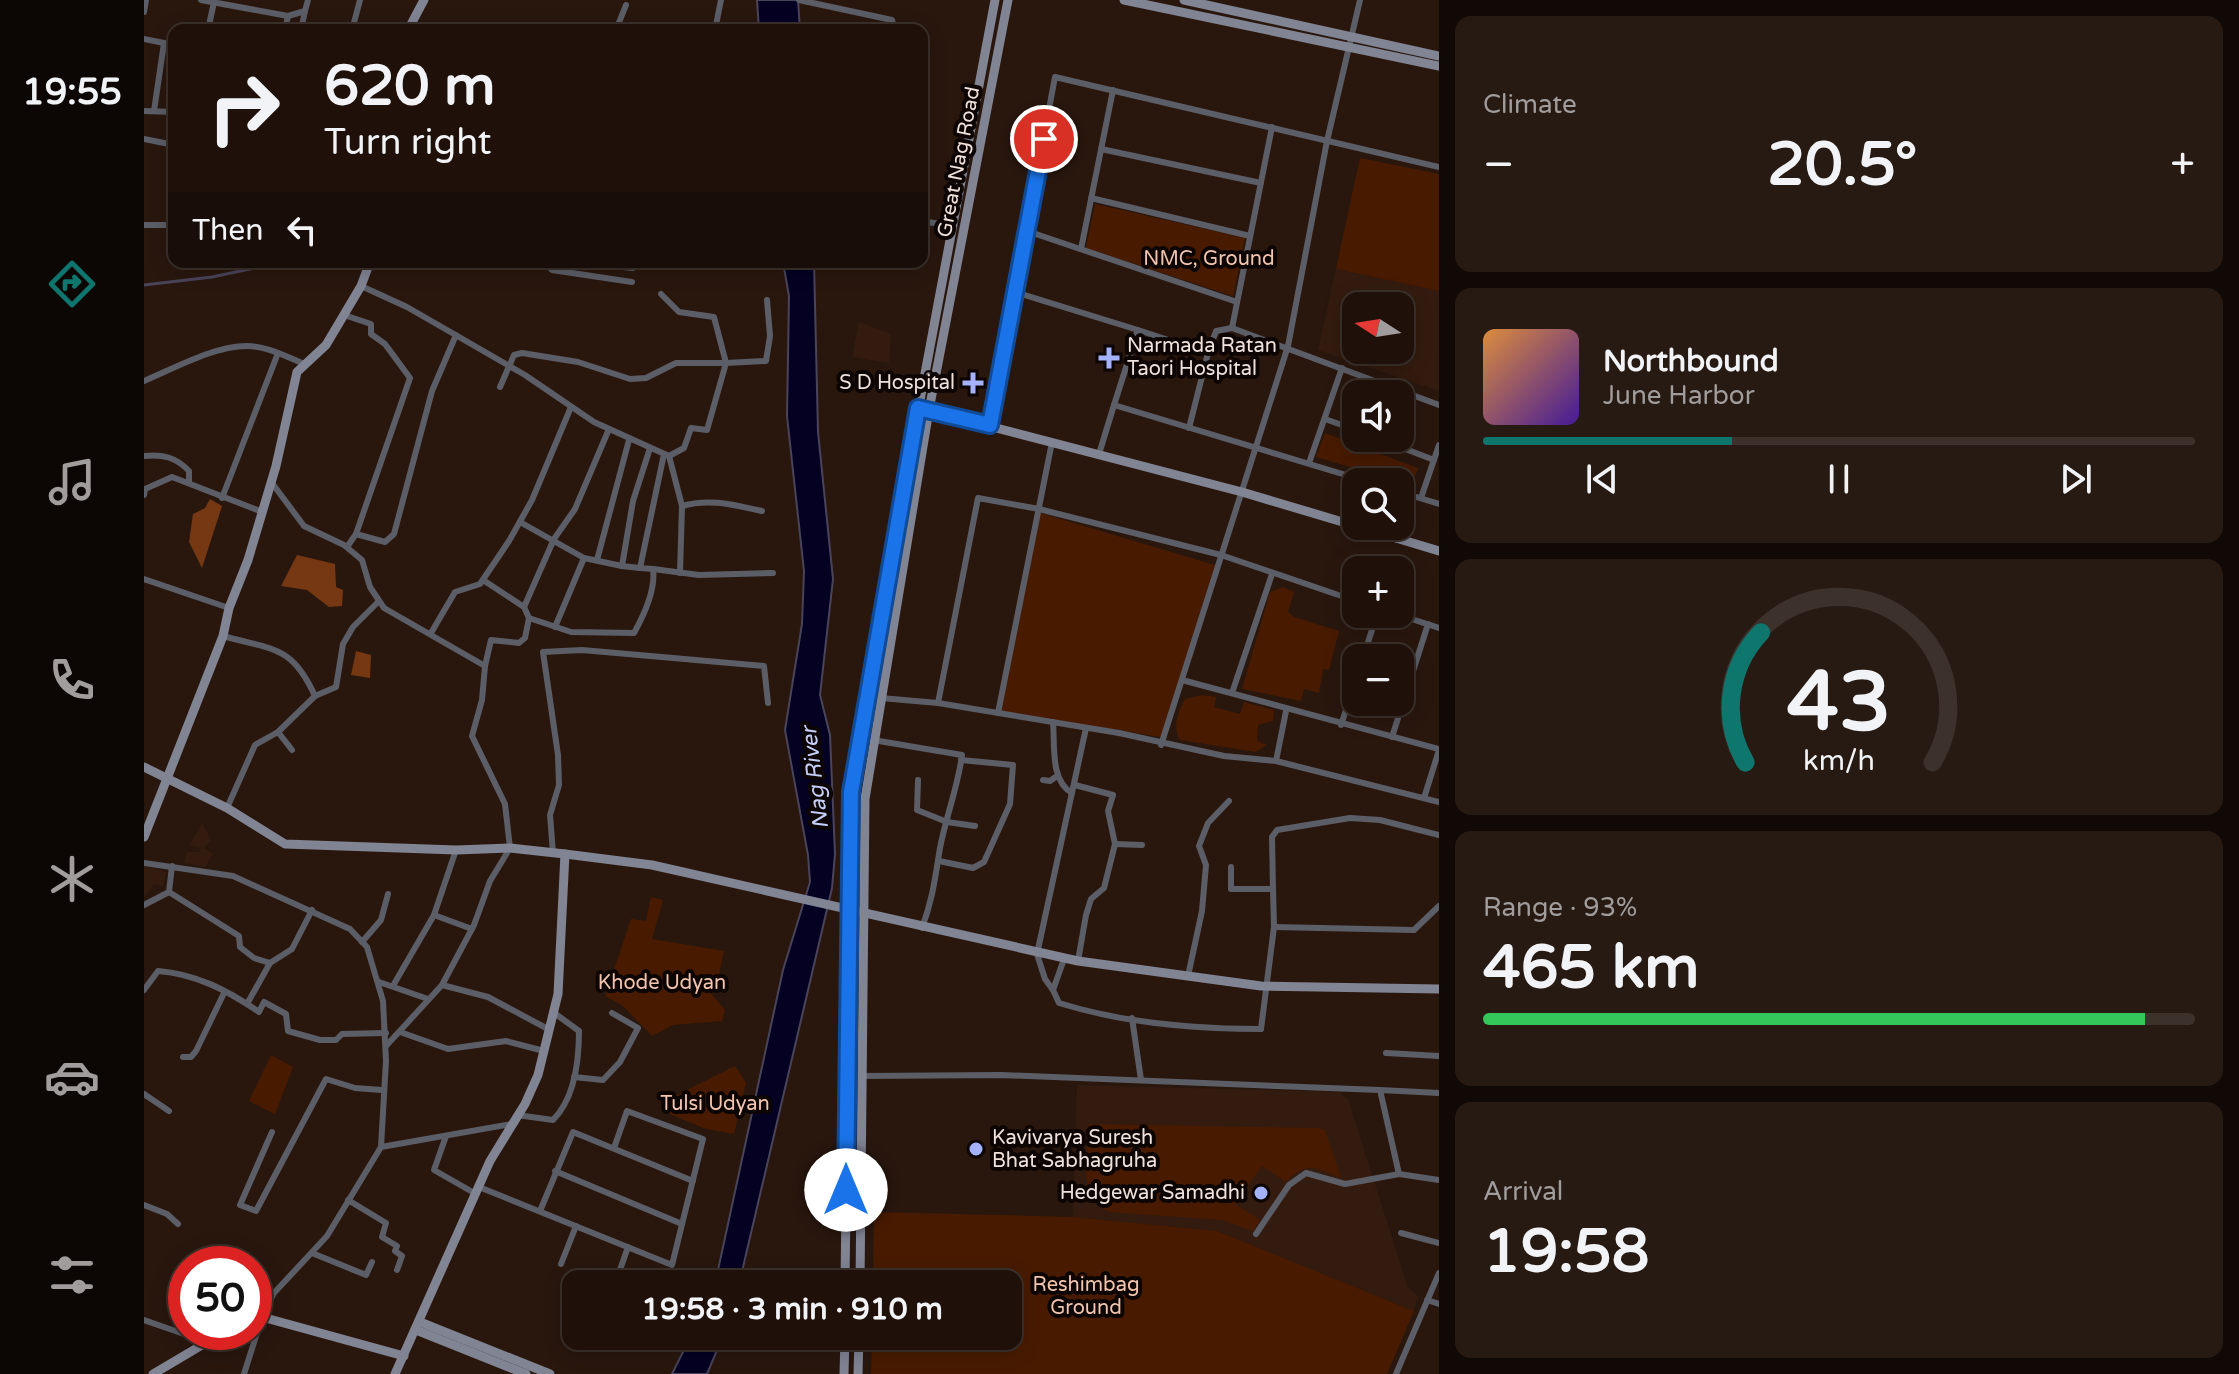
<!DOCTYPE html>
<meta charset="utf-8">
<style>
body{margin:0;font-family:"Varela Round",sans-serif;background:#271a13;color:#f1f3f6;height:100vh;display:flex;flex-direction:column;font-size:30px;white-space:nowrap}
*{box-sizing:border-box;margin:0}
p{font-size:26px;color:#a19d9c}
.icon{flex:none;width:44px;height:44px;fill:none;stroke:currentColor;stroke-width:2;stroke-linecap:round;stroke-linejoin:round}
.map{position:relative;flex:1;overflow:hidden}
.details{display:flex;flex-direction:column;gap:16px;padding:16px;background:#110906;width:800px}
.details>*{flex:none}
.guide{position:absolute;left:24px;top:24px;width:760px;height:244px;border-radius:16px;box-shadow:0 4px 20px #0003,0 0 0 2px #3c312b;background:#1f110a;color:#f1f3f6;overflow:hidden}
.needle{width:52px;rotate:282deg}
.buttons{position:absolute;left:1198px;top:292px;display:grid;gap:16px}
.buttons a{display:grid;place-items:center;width:72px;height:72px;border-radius:16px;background:#1f110a;box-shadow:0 4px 20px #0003,0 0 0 2px #3c312b;font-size:40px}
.speed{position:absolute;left:24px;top:1246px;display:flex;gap:16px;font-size:40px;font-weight:700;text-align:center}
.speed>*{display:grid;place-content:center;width:104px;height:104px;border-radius:50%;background:#1f110a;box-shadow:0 4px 20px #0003,0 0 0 2px #3c312b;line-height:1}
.speed .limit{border:12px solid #d22;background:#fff;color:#111}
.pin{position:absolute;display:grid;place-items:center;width:68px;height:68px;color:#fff;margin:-34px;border:4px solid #fff;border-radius:50%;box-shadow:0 2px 8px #0007}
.me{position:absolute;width:88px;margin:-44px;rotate:0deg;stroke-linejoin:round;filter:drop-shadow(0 0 6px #0008)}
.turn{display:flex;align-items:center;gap:28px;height:168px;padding:0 24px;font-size:36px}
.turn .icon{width:104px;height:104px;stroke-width:2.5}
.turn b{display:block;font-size:56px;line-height:68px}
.then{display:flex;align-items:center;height:76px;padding:0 24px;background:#0003;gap:16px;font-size:30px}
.big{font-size:60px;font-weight:700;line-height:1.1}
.details .card{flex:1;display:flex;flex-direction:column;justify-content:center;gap:12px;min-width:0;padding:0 28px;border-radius:16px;background:#271a13}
.details .dial{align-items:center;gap:0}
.dial svg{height:208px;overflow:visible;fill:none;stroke:#3c312b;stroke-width:7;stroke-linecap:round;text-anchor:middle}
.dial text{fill:#f1f3f6;stroke:none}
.song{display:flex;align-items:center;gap:24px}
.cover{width:96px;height:96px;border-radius:12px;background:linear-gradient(135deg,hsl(30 70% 55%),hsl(260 70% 35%))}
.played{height:8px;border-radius:4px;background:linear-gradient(90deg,#0f766e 35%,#3c312b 35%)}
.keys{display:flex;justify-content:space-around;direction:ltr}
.heat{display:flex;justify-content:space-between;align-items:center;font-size:44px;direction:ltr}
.charge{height:12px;border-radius:6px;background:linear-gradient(90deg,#34c759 93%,#3c312b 0)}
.trip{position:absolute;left:418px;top:1270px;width:460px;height:80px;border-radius:16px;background:#1f110a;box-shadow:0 4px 20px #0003,0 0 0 2px #3c312b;font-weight:700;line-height:80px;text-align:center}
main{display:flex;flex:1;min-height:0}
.menu{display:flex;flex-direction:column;width:144px;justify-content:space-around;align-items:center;background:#0c0704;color:#a19d9c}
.menu .icon{width:56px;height:56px}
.menu .selected{color:#0f766e}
.menu b{font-size:36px;color:#f1f3f6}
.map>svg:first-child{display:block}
</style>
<main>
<nav class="menu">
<b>19:55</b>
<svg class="icon selected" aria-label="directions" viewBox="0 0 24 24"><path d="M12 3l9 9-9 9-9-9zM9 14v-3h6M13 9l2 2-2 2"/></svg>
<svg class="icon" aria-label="music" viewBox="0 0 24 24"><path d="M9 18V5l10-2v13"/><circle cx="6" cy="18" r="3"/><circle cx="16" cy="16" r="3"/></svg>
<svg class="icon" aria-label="phone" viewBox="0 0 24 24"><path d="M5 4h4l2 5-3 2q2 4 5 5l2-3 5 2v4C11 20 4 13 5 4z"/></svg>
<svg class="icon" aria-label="climate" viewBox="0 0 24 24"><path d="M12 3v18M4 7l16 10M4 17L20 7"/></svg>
<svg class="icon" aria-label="car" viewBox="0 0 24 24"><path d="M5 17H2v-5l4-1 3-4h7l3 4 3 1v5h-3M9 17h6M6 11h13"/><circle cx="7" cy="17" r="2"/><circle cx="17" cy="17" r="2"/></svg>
<svg class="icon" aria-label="filters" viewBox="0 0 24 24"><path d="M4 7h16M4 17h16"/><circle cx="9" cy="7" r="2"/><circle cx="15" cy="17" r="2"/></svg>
</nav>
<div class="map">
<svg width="1295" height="1374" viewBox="0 0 1295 1374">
<rect width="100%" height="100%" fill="#29170e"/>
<!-- built -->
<g fill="#331b0f" fill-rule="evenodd">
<path d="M 1192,269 L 1295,291 L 1295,391 L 1174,350 ZM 1256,306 L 1256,350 L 1212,350 L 1212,306 Z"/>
<polygon points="715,322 747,334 745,363 708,357"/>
<polygon points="58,823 67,840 60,848 69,854 61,867 40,863 43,852 55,852 57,848 45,845"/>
<polygon points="0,866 22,872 19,886 10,884 0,897"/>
<polygon points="933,1085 1195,1092 1204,1099 1264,1288 1274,1296 1270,1311 1073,1231 929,1217"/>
</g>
<!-- green -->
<g fill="#481b00">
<polygon points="1216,158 1295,174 1295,291 1192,269"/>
<polygon points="951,204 1101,238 1089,296 942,248"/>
<polygon points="1181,433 1274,468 1268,485 1172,457"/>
<polygon points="896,513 1071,565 1017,737 856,711"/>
<polygon points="1139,587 1150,592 1144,612 1150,617 1195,631 1185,670 1179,669 1175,693 1160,689 1157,701 1098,689 1126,592"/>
<path d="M 1058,695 L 1072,697 L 1070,707 L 1096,714 L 1100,702 L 1130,710 L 1129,721 L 1114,725 L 1113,741 L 1123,745 L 1111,752 L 1036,740 C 1028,728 1034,711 1041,699 Z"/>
<polygon points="507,897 519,900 508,939 580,951 575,975 565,991 581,1010 578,1021 529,1025 508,1036 479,1006 461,996 487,919 502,921"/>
<polygon points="127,1055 149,1067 131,1114 105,1101"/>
<polygon points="591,1066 602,1083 590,1134 562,1129 523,1113 529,1097"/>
<path d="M 945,1124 L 1175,1128 L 1181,1130 L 1197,1178 C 1171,1168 1163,1160 1142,1182 L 1118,1166 L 1091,1204 L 1116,1220 L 1109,1231 L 1078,1220 L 965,1212 C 932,1197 944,1154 945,1124 Z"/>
<polygon points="730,1212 929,1217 1073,1231 1270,1311 1243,1374 727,1374 728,1336 864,1336 864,1284 729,1284"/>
</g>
<!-- forest -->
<g fill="#753812">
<polygon points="66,499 78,506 58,568 45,542 49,514 61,508"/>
<polygon points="153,555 191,564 192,587 199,590 198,606 185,607 163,590 137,586"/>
<polygon points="212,651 227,655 226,678 207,675"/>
</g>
<!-- water -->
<g fill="#040123" stroke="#4a445a" stroke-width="2">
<polygon points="613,0 654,0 656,30 615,30"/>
<polygon points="639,262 670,262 674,432 689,579 676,695 686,735 691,854 688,888 596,1280 595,1284 571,1284 639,970 666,882 664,855 641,730 658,624 660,571 643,416 645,296"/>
<polygon points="547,1336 579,1336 563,1374 528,1374"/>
</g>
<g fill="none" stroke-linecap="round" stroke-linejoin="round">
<!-- stream -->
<polyline stroke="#4a445a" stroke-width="3" points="0,285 68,277 139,262"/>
<!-- street -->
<g stroke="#5c5e67" stroke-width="6">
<polyline points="57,0 144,16 141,30"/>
<polyline points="655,0 748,20 751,30"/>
<polyline points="0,12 2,0"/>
<polyline points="144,16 161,11 164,0"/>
<polyline points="660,28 680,30"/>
<polyline points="64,30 70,2"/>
<polyline points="157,30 161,11"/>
<polyline points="208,30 216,0"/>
<polyline points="472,30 482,5"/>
<polyline points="571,30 577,0"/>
<polyline points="0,39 20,43"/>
<polyline points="0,111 30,112"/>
<polyline points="10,111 20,43 30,46"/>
<polyline points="1128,127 1088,328 1295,405"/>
<polyline points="0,139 30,145"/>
<polyline points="957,149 1117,183"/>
<polyline points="947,198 1106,236"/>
<polyline points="778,221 808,226"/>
<polyline points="0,225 30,225"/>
<polyline points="883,231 1093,302"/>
<polyline points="937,249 969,90"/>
<polyline points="400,262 408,270 488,282"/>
<polyline points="429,262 489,268"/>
<polyline points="577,262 604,263"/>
<polyline points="217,286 263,307 381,375 450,422 525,456 538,506 536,573"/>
<polyline points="871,292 994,330 970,405 1225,482"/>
<polyline points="200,315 227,324 227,334 241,344 266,378 212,534 203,547"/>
<polyline points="994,330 1064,353 1072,331 1088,328"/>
<path d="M 0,381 C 31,368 70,346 103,346 C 123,346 141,356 158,363"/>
<polyline points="356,387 370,355 378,353 434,362 486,379 502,378 532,363 582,363 570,317 535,312 517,294"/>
<polyline points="1181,419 1212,430"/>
<polyline points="846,425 911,77 1295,167"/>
<polyline points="1045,428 1064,353"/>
<polyline points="1233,438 1290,460"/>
<polyline points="955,454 970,405"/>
<path d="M 0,456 C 18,454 32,457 45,471 L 45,482"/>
<polyline points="525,456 540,448 547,428 563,430 582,363 622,361 626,336 623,300"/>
<polyline points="1165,463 1198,368"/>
<polyline points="128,483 160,526 200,545 218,560 226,587 240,608 341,666 338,700 328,736 361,804 366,848 346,881 330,925 298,985 242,1046"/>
<polyline points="1256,492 1295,504"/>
<polyline points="0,495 1,489 28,477 116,511"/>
<polyline points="78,498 134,353"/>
<polyline points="1277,498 1295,445"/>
<path d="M 538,506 C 566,498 590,505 618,511"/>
<polyline points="376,522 440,558 478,566"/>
<polyline points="212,534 241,542 250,534 288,391 312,335"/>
<polyline points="453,560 485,440"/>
<polyline points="496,568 478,566 489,501 506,448"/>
<polyline points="509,569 555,575 629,573"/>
<polyline points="0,579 85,608"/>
<path d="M 339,580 L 380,607 L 385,618 L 427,632 L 490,633 C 500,615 512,590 509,569 L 496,568 L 520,454"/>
<polyline points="380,607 410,539 431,509 465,429"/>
<polyline points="1252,614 1295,628"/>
<polyline points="411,627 440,558"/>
<polyline points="287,633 311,592 336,584 365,541 388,500 427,407"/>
<path d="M 79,636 C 129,650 148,645 171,696"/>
<polyline points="1219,658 1233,614"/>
<polyline points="341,666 347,640 375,643 381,638 385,618"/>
<polyline points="1038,680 1295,749"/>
<polyline points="1088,693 1128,574"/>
<polyline points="737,698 794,703 975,733 1080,756 1132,761 1295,802"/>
<polyline points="794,703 834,498 895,509 1077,555 1212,601"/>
<polyline points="854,713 908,442"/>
<path d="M 909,722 C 911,745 906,781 928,793"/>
<polyline points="1197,725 1212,680"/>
<polyline points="134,732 148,750"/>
<polyline points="1248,737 1284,624"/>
<path d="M 729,740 L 818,755 C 814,787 802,816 796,848 C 791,878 789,898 778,928"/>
<polyline points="1017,745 1144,346 1183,141 1216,0"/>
<polyline points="1132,761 1142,711"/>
<polyline points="774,780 773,810 803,822 831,826"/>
<polyline points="899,780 906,781 913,776"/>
<polyline points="931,785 969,795 964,811 971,844 960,888 947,899 942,915 934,961"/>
<polyline points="1280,798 1295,750"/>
<polyline points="83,808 111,745 134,732 171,696 192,687 199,644 209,627 234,602"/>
<polyline points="971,844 998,845"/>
<polyline points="409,853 406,815 415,785 414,755 399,652 438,650 620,666 624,703"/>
<polyline points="795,861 829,868 840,862 866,804 869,765 817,760"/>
<polyline points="0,863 89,876 206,929 223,947 239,1001 242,1061 237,1147 183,1236 130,1293 118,1317 100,1374"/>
<polyline points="28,866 25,892 95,936 96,947 110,958 126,963 148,949 168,910"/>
<polyline points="1129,889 1128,837 1133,830 1206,818 1236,820 1295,835"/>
<polyline points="0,905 25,892"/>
<polyline points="290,915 328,929"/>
<polyline points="1130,927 1270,930 1295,906"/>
<polyline points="218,942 237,920 244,894"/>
<path d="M 920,959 L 909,990 L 915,1003 C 979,1023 1051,1029 1117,1029 L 1130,927 L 1129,889 L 1087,889 L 1087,867"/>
<polyline points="1044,976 1058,911 1062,865 1055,846 1064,823 1085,801"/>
<polyline points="235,982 284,999"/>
<polyline points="250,984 290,915 312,850"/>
<polyline points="298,985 344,997 404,1029"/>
<path d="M 0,990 L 14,971 C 52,974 83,990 115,1012 L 120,1002 L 142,1014 L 144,1031 L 176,1040 L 192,1040 L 198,1034 L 242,1033"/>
<polyline points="909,990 901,979 893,954 942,728"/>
<polyline points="103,1004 126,963"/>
<polyline points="988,1018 997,1080"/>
<polyline points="256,1032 304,1049 362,1041 400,1051"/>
<polyline points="1242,1053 1295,1056"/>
<polyline points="39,1057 47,1057 52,1051 80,993"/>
<polyline points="718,1076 857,1075 1236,1090"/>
<polyline points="430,1077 459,1080 476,1062 494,1028 468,1013"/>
<polyline points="1295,1093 1236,1090 1255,1174 1295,1180"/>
<polyline points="0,1094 25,1111"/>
<path d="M 373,1115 L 409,1120 C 431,1098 435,1061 435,1031 L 409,1012"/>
<polyline points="128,1132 96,1205 112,1211 182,1079 211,1088 238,1090"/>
<polyline points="302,1136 290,1170 332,1194"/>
<polyline points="237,1147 367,1124"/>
<polyline points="411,1171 538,1224"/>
<polyline points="335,1187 528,1265 559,1139 483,1111 470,1148"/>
<polyline points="204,1200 242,1223 238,1237 253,1246 251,1251 258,1256 253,1270"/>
<polyline points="0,1205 23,1214 34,1224"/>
<polyline points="396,1211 429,1132 549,1181"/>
<polyline points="1257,1233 1295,1243"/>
<polyline points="1112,1234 1145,1185 1162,1173 1201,1184 1255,1174"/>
<polyline points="168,1253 222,1275 228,1262"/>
<polyline points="417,1264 432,1226"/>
<polyline points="471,1284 484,1247"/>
<polyline points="1283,1300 1295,1304"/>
<polyline points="0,1320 63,1342"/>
<polyline points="1252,1374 1295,1273"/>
</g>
<!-- secondary -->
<g stroke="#818493" stroke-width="9">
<polyline points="980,0 1295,66"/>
<polyline points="1040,0 1295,56"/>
<polyline points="264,30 280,0"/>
<polyline points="783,410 1098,492 1212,526"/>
<polyline points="1212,526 1295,551"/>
<polyline points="0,767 83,808 141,844 312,850 366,848 421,854 508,865 934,961 1117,986 1295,989"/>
<polyline points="0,837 79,636 85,608 104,560 132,466 153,372 182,345 217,286 226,262"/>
<polyline points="701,1284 707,792 741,587 851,0"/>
<polyline points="716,1284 721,799 785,410 864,0"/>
<polyline points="110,1320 118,1317 260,1356"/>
<polyline points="276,1322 406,1374"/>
<polyline points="272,1330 382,1374"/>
<polyline points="9,1374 80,1332"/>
<polyline points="251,1374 346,1161 381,1104 394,1075 414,994 421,854"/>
<polyline points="700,1374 701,1336"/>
<polyline points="714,1374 715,1336"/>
</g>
</g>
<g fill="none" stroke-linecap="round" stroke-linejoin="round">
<!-- route casing -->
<g stroke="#114b97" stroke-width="20">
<polyline id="route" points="702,1190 707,792 774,408 846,425 900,139"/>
</g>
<!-- route -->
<use href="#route" stroke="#1a73e8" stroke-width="14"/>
</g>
<!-- markers -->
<g fill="#a4b2fc" stroke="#0c0503" stroke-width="3">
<path d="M961 346h8v8h8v8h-8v8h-8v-8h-8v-8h8z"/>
<path d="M825 371h8v8h8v8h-8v8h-8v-8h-8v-8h8z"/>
<circle cx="832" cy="1149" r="8"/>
<circle cx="1117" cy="1193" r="8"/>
</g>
<g text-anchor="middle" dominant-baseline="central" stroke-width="8" stroke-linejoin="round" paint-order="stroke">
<!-- street labels -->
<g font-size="20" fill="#efe2dc" stroke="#0c0503">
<text transform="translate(815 162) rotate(-79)">Great Nag Road</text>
</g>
<!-- park labels -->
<g font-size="20" fill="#f3c5ae" stroke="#0c0503">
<text x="1065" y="259">NMC, Ground</text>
<text x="518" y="983">Khode Udyan</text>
<text x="571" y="1104">Tulsi Udyan</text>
<text x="942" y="1285">Reshimbag<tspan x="942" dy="23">Ground</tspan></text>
</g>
<!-- poi labels -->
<g font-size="20" fill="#efe2dc" stroke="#0c0503" text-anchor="start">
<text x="983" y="346">Narmada Ratan<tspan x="983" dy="23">Taori Hospital</tspan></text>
<text x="811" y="383" text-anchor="end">S D Hospital</text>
<text x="848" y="1138">Kavivarya Suresh<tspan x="848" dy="23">Bhat Sabhagruha</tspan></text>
<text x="1101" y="1193" text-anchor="end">Hedgewar Samadhi</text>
</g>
<!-- water labels -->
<g font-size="22" font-style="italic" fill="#c4cef9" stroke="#0c0503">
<text transform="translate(671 778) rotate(-97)">Nag River</text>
</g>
</g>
</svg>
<div class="buttons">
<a><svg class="needle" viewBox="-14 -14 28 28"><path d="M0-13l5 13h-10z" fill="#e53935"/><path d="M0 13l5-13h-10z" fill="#a19d9c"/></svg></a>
<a><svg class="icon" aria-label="sound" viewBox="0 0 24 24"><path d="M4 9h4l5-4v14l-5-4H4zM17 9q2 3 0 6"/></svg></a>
<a><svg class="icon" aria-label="search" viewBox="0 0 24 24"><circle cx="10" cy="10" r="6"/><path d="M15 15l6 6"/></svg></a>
<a>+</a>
<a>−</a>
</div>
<div class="speed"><div class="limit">50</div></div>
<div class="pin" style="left:900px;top:139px;background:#d93025"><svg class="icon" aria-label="arrive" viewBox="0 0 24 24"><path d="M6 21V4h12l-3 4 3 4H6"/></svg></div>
<svg class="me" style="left:702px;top:1190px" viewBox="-20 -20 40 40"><circle r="19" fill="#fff"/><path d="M0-13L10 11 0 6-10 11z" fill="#1a73e8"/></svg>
<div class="trip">19:58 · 3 min · 910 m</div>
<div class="guide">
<div class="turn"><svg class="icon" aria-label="right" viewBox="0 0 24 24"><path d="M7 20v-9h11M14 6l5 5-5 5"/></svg><div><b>620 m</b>Turn right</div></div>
<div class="then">Then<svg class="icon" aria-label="left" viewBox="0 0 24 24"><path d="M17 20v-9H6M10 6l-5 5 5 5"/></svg></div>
</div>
</div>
<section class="details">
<div class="card"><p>Climate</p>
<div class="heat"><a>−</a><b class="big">20.5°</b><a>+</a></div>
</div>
<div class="card">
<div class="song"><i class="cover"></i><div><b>Northbound</b><p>June Harbor</p></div></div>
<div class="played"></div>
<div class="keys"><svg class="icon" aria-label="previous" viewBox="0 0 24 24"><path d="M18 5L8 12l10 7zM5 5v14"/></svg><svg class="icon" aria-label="pause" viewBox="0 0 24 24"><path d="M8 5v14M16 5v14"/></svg><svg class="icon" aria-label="next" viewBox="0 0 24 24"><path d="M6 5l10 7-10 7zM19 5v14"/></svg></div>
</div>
<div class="card dial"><svg viewBox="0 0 100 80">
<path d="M14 69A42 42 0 1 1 86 69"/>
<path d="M14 69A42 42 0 0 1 20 19" stroke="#0f766e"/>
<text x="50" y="56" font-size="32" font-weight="700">43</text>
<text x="50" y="72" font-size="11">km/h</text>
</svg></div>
<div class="card"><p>Range · 93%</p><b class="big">465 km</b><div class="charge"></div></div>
<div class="card"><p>Arrival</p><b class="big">19:58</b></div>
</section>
</main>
